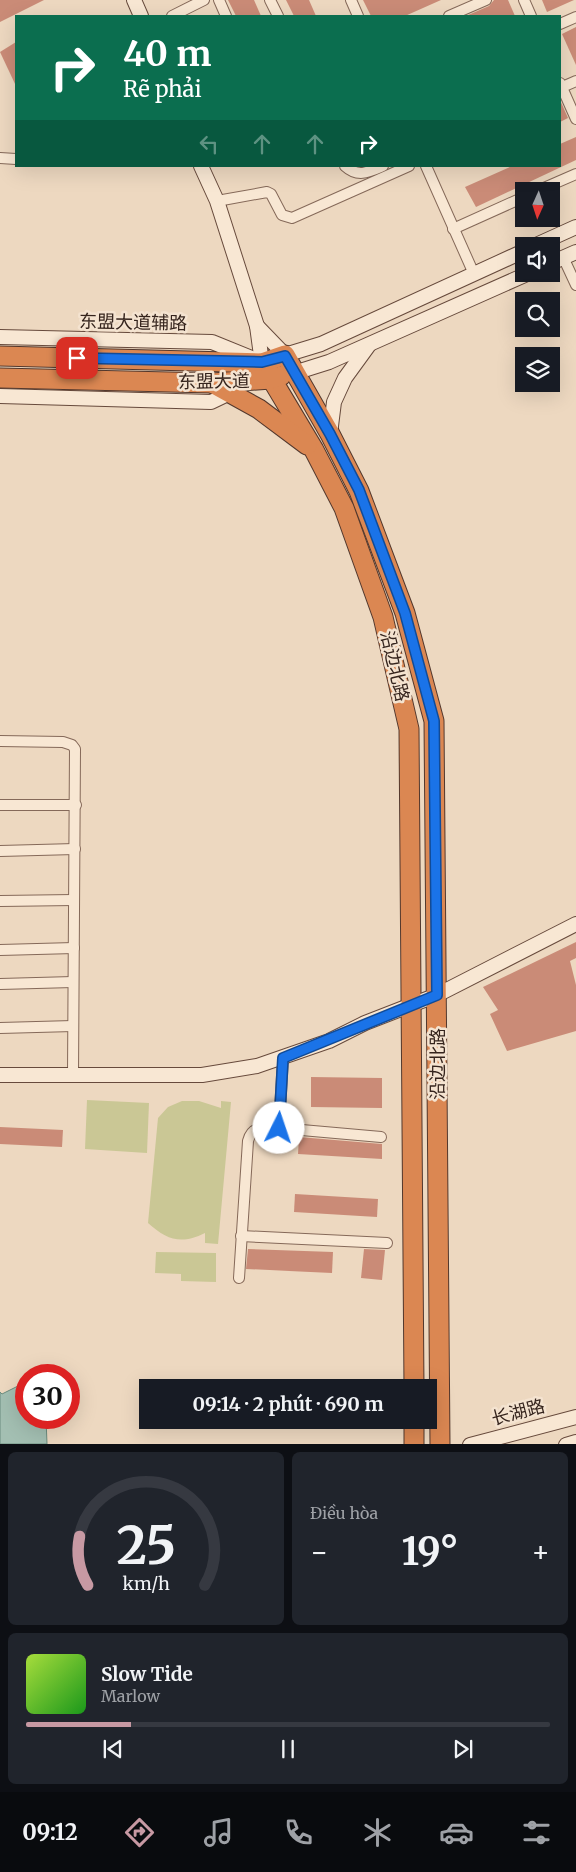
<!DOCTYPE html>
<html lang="vi">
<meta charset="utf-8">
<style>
body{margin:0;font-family:Merriweather,"Noto Sans SC",serif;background:#20242c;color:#f1f3f6;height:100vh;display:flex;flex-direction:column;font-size:19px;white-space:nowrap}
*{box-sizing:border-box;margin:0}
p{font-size:16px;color:#9ea1a6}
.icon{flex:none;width:28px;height:28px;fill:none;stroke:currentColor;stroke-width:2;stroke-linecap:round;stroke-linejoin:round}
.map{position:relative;height:1444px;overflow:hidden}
.side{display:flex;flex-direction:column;gap:8px;padding:8px;background:#0d0f14;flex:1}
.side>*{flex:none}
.hud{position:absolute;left:15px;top:15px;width:546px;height:152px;border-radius:0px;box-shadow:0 5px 20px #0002;background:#0b6e4f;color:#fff;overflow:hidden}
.needle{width:32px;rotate:183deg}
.fabs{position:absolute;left:515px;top:182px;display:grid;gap:10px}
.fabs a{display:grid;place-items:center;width:45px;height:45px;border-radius:0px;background:#171b24;box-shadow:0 5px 20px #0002;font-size:25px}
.speed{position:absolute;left:15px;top:1364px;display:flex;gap:10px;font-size:25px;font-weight:700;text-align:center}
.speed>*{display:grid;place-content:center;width:65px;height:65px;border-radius:50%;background:#171b24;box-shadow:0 5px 20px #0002;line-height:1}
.speed .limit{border:8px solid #d22;background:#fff;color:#111}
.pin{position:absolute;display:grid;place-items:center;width:42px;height:42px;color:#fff;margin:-21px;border-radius:10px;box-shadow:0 2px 8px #0006}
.me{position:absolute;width:55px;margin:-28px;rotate:4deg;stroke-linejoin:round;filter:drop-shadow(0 0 4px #0008)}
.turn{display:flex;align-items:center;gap:18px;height:105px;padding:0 25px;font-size:22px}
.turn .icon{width:65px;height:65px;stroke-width:2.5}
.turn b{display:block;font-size:35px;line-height:42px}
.lanes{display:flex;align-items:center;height:48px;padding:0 25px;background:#0003;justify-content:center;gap:25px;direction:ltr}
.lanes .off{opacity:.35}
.big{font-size:38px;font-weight:700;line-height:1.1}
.side .tile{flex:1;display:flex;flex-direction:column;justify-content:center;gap:8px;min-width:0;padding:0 18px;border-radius:8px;background:#20242c}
.side .dial{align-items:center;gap:0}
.dial svg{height:130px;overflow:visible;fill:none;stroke:#363941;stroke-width:7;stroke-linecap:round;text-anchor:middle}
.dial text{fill:#f1f3f6;stroke:none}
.song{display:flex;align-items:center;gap:15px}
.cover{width:60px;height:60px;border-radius:8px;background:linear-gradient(135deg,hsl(80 70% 55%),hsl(120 70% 35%))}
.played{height:5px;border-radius:2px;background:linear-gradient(90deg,#c799a3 20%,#363941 20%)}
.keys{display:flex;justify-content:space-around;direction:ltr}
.heat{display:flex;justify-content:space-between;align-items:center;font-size:28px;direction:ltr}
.side .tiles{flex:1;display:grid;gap:8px;grid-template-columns:1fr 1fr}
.tile:last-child{grid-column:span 2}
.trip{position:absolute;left:139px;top:1379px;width:298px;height:50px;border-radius:0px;background:#171b24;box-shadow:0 5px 20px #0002;font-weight:700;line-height:50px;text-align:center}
.dock{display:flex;height:80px;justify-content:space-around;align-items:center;background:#090b0e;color:#9ea1a6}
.dock .icon{width:35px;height:35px}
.dock .current{color:#c799a3}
.dock b{font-size:22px;color:#f1f3f6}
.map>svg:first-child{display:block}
</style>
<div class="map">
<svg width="576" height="1445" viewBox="0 0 576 1445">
<rect width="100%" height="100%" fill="#edd8c0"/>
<!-- green -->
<g fill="#cac795">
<polygon points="87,1100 149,1103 147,1153 85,1149"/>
<path d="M 182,1101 L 199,1101 L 221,1108 L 221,1101 L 231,1102 L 218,1244 L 205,1243 L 205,1233 C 181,1245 167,1240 148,1223 L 158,1118 L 168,1107 Z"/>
<polygon points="156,1252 216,1253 216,1282 181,1281 181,1274 155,1273"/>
</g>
<!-- water -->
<polygon fill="#a3bfb2" stroke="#6b8c7e" points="26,1382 26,1418 46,1418 47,1444 0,1444 0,1392 2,1394"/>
<!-- building -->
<g fill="#ca8b77">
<polygon points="0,0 44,0 0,22"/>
<polygon points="228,0 254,0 261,16 236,16"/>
<polygon points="286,0 309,0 316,16 294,16"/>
<polygon points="363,0 441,0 405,16 371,16"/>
<polygon points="494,0 508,0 515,16 466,16 489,6"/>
<polygon points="542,0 574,0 547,12"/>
<polygon points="576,27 576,65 562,34"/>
<polygon points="16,42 16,86 0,52"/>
<polygon points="560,100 568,118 560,122"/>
<polygon points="576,137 576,160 476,207 465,187 512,166 560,166 560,144"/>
<polygon points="576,942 576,958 570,961 576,985 576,1031 507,1051 490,1014 498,1010 483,987"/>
<polygon points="311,1077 382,1078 382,1108 311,1107"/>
<polygon points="0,1127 63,1130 62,1147 0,1144"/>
<polygon points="299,1137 382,1144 382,1159 298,1154"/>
<polygon points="295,1194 378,1199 377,1217 294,1212"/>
<polygon points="248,1249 333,1252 332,1273 246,1269"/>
<polygon points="364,1249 385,1250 382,1280 361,1278"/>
</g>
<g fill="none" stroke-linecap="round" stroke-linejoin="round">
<!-- street casing -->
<g stroke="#856959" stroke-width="12">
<g id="street">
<polyline points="219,0 226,16"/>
<polyline points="270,0 278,16"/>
<polyline points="351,0 358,16"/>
<polyline points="524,0 531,16"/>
<polyline points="172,16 204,0"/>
<polyline points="449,16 486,0"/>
<polyline points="560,24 576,17"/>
<polyline points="560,83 576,119"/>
<polyline points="560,88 576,81"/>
<polyline points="0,158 16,159"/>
<path d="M 345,166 C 358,178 369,172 383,166"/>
<polyline points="426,166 474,274"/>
<polyline points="537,191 576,174"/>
<polyline points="217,201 267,192 271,194 282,215 292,218 409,166"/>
<polyline points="453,229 524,197"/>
<polyline points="563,257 576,285"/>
<polyline points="0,741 63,742 72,745 75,749 73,1074"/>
<polyline points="0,805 76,805"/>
<polyline points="0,851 75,849"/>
<polyline points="0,901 74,900"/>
<polyline points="0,950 74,948"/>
<polyline points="0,984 73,982"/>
<polyline points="0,1028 73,1026"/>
<polyline points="279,1128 381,1137"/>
<polyline points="241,1236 387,1243"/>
<path d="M 239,1278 L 248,1141 C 252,1125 264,1128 279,1128 L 283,1058"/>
</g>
</g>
<!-- secondary casing -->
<g stroke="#674a3c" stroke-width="16">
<g id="secondary">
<polyline points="134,0 141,16"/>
<polyline points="201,166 217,201 257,326"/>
<polyline points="534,246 576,227"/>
<polyline points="551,263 576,252"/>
<polyline points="0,337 212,342 254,359"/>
<polyline points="262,363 257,326 285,355 321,344 524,251"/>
<polyline points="294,373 329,362 527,274"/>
<polyline points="0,396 211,402 234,391"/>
<polyline points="330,434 334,402 345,378 369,345"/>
<polyline points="0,1075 202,1075 257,1066 329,1041 365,1023 437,995 576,924"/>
<polyline points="470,1445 576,1417"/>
<polyline points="566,1445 576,1442"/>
</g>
</g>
<!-- highway casing -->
<g stroke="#53382d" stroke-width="21">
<g id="highway">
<polyline points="0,356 262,363 285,355 330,434 359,491 405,613 434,721 440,1445"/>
<polyline points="262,363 314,450 344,508 383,617 409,729 414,1388"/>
<polyline points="0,378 212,383 271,379 281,376"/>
<polyline points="212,383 259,409 307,445"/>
<polyline points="414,1445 414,1420"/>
</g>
</g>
<!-- street -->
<use href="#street" stroke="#f8e7d3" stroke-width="10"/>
<!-- secondary -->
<use href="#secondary" stroke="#f8e7d3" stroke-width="14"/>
<!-- highway -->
<use href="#highway" stroke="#db8752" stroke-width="19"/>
</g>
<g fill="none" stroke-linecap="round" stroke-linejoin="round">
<!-- route casing -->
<g stroke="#114b97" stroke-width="12">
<polyline id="route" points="77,358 262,362 285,356 330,434 359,490 405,613 434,721 437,995 283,1058 279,1128"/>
</g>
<!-- route -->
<use href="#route" stroke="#1a73e8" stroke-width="9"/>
</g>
<g text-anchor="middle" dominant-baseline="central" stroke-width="5" stroke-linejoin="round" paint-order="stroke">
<!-- street labels -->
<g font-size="18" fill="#35241d" stroke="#f4e3d0">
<text transform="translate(133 322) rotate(1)">东盟大道辅路</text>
<text transform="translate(214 381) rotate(-1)">东盟大道</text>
<text transform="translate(395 666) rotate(77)">沿边北路</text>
<text transform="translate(437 1064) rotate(-90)">沿边北路</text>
<text transform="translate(518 1412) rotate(-15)">长湖路</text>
</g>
</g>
</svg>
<div class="fabs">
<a><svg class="needle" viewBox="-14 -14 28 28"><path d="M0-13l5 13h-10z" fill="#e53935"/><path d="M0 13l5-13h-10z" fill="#9ea1a6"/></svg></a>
<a><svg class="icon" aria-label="sound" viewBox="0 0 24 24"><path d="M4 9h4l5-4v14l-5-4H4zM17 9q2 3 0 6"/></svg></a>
<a><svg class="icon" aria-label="search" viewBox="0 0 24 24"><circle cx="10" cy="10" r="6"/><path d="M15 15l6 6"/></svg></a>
<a><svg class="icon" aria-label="layers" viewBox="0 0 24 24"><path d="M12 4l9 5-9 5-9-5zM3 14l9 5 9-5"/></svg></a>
</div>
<div class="speed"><div class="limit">30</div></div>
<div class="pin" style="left:77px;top:358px;background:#d93025"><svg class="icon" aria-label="arrive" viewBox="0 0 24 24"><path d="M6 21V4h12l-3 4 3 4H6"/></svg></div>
<svg class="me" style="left:279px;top:1128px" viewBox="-20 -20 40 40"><circle r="19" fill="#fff"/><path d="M0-13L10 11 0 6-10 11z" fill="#1a73e8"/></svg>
<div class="trip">09:14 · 2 phút · 690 m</div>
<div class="hud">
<div class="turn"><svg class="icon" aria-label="right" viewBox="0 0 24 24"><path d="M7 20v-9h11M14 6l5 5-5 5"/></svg><div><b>40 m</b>Rẽ phải</div></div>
<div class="lanes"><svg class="icon off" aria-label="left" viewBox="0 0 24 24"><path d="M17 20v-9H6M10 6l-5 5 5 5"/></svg><svg class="icon off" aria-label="ahead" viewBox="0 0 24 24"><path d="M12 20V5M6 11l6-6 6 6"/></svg><svg class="icon off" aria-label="ahead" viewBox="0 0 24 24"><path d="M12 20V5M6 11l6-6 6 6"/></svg><svg class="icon" aria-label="right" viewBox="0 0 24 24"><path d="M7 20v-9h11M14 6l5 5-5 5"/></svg></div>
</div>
</div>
<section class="side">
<div class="tiles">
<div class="tile dial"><svg viewBox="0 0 100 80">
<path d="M14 69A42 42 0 1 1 86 69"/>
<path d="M14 69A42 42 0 0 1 9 39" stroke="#c799a3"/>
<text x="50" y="56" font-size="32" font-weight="700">25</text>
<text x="50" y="72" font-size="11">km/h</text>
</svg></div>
<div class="tile"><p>Điều hòa</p>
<div class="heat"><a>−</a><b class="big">19°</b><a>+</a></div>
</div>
<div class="tile">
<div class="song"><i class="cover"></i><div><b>Slow Tide</b><p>Marlow</p></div></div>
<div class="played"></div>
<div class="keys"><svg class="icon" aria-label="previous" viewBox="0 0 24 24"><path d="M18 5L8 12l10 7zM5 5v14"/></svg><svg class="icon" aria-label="pause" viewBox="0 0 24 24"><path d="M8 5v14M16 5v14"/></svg><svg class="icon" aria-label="next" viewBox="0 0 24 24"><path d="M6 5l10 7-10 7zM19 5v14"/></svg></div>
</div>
</div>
</section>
<nav class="dock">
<b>09:12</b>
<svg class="icon current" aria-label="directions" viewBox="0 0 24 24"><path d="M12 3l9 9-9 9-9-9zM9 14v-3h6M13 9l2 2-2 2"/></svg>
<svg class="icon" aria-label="music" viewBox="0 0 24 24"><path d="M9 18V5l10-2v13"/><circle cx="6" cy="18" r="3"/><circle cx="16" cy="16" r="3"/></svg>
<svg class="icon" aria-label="phone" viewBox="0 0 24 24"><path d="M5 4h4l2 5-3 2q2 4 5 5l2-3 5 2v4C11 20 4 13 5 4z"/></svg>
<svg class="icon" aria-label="climate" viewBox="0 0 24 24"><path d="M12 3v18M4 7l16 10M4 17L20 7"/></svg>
<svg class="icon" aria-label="car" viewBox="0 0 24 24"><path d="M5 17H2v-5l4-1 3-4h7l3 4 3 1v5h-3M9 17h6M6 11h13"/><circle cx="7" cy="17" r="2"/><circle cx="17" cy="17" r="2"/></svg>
<svg class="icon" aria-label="filters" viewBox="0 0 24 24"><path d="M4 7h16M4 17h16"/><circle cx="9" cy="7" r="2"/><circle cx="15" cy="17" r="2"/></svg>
</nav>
